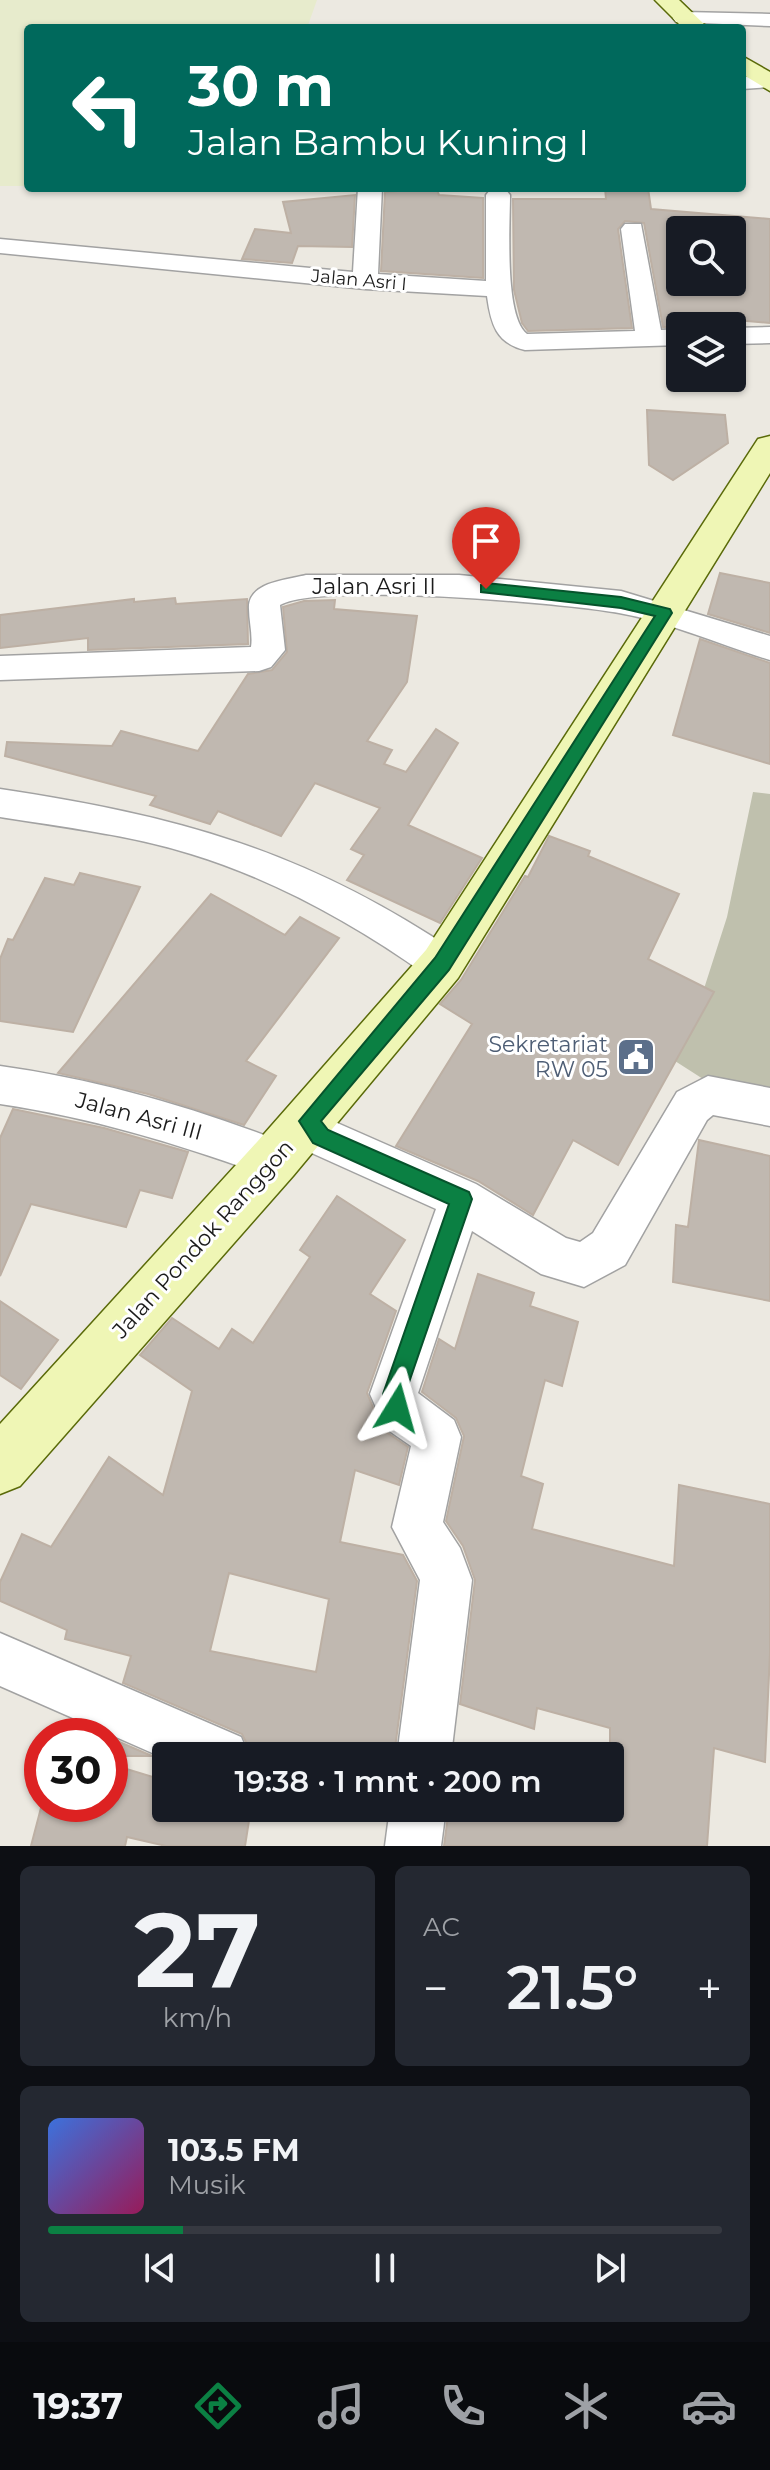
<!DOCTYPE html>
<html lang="id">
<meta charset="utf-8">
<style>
body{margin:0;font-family:Montserrat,sans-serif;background:#242831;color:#f1f3f6;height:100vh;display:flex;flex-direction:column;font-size:30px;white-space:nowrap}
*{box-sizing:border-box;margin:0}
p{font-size:26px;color:#9ea1a6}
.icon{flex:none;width:44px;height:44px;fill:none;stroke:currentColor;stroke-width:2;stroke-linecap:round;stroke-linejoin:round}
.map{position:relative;height:1846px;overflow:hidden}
.sheet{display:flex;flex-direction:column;gap:20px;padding:20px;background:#0d0f14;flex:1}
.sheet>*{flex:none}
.banner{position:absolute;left:24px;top:24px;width:722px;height:168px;border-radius:8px;box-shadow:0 2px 6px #0004;background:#00695c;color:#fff;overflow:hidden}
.tools{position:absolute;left:666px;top:216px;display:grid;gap:16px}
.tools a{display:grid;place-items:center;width:80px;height:80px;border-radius:8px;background:#171b24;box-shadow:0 2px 6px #0004;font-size:40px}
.speed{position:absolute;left:24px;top:1718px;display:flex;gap:16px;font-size:40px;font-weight:700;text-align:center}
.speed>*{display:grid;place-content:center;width:104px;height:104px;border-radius:50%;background:#171b24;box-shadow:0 2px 6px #0004;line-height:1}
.speed .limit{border:12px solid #d22;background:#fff;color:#111}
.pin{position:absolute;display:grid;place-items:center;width:68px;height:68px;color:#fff;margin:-82px -34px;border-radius:50% 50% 50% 0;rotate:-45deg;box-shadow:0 0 8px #0007}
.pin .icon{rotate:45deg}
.me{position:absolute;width:88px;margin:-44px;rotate:8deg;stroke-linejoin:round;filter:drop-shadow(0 0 6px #0008)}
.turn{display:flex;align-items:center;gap:28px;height:168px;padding:0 32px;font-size:36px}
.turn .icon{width:104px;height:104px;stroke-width:2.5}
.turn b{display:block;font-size:56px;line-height:68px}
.big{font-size:60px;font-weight:600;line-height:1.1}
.sheet .card{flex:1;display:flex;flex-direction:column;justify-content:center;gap:12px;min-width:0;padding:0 28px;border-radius:12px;background:#242831}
.sheet .dial{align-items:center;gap:0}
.dial b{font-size:104px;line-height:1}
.song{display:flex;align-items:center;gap:24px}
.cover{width:96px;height:96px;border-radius:12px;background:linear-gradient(135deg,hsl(220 70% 55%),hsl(330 70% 35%))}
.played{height:8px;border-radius:4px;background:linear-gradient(90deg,#0b8043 20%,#363941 20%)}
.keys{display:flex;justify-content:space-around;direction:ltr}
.heat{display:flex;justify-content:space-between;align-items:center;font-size:44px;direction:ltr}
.sheet .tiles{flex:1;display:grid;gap:20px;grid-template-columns:1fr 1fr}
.card:last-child{grid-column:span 2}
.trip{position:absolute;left:152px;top:1742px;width:472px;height:80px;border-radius:8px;background:#171b24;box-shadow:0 2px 6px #0004;font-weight:600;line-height:80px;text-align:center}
.tab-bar{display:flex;height:128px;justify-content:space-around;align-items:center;background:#090b0e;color:#9ea1a6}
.tab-bar .icon{width:56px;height:56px}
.tab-bar .selected{color:#0b8043}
.tab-bar b{font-size:36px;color:#f1f3f6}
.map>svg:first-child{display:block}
</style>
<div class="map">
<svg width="770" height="1846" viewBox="0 0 770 1846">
<rect width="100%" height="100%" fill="#ece9e1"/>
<!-- construction -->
<polygon fill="#bfc0ad" points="753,792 770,794 770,1098 714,1086 675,1061 701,998 727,917"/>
<!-- farmland -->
<polygon fill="#e7ebcc" points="0,0 317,0 307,28 28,28 28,186 0,186"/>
<!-- building -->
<g fill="#c0b8b0" stroke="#bdb0a4" stroke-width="2" fill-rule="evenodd">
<polygon points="436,188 439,195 483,198 483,278 381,271 385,192"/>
<path d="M 605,188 L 648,188 L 651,209 L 770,219 L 770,323 L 712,318 L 716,326 L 663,327 L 644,223 L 625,221 L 618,229 L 632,328 L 528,331 L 522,323 L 514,290 L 513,199 L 606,199 ZM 680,230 L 732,230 L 732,282 L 680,282 Z"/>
<polygon points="355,195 352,247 298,246 292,263 242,259 255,229 291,233 283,202"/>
<polygon points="647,410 725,415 728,443 673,480 649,465"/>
<polygon points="720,573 770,583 770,633 708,614"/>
<polygon points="175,598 176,604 247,599 248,644 88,650 88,638 0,648 0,615 134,599 134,602"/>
<polygon points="335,600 334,609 417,616 407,682 367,741 392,750 384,764 406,772 436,729 458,743 408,825 482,858 440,923 347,880 364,855 351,849 380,808 315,783 281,836 218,811 210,824 150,805 156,796 5,756 7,742 112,746 121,731 198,751 248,674 272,670 287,652 283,607 304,601"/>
<polygon points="700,639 770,663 770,764 673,735"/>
<polygon points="549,836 590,851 588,856 679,894 648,959 714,992 618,1165 573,1140 533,1215 478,1181 396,1146 472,1024 440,1004 461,980 525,876 528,877"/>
<polygon points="80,873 140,887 73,1032 0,1021 0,959 8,939 13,940 45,878 74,885"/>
<polygon points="211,894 285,935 300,917 339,938 246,1061 276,1076 244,1125 148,1094 58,1073"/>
<polygon points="13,1109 104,1128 188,1152 172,1198 140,1190 126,1227 31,1204 0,1276 0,1138"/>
<polygon points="699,1140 770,1156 770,1301 673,1282 676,1225 688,1227"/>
<path d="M 337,1196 L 405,1240 L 370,1294 L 396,1311 L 367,1393 L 382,1429 L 408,1447 L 399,1485 L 355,1470 L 340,1542 L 403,1555 L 417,1581 L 394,1756 L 308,1756 L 247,1744 L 242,1734 L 123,1683 L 131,1656 L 65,1639 L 67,1630 L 0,1601 L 0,1582 L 22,1534 L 51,1547 L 109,1457 L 163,1495 L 192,1391 L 140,1355 L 172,1318 L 219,1349 L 232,1329 L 253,1343 L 310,1257 L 300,1250 ZM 229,1573 L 329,1599 L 316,1672 L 210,1651 Z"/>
<polygon points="478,1274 534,1293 530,1306 578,1322 562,1386 545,1380 521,1476 543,1484 532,1529 674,1566 679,1485 770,1504 770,1653 765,1762 714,1748 707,1846 444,1846 449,1808 610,1808 610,1728 537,1708 534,1729 460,1704 475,1580 463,1546 446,1521 464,1436 456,1418 422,1392 439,1339 455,1349"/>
<polygon points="0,1301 58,1340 21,1389 0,1375"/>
<polygon points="110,1738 152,1756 110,1756"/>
<polygon points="110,1764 166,1781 166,1808 251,1808 245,1846 166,1846 127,1837 125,1846 31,1846 42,1804 110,1804"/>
</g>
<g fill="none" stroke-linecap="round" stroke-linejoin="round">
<!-- street casing -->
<g stroke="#a2a2a2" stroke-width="3">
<g id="street">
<polygon points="683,12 770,14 770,26 676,22 673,18 676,14"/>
<polygon points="770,75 770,87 742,89 742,77"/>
<path d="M 358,188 L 382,188 L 378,274 L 486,281 L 486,195 L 490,190 L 506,190 L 510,195 C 510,224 504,317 527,334 L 635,331 L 621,229 L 625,224 L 641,224 L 661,330 L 680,329 L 680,345 L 525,350 C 496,343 491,324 487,296 L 365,289 L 0,253 L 0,239 L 353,272 Z"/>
<polygon points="770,327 770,343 732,344 732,328"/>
<path d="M 306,575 L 459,575 L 621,591 L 770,636 L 770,660 C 720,645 670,622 619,613 C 565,603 320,582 280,605 L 285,650 L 271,667 L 259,671 L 0,680 L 0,656 L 251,647 C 253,636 249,621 249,609 C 247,582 287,580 306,575 Z"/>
<path d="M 0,789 C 178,816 304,850 456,952 L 461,964 L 456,976 L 442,981 L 428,976 C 356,925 276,880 191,854 C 129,835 64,827 0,817 Z"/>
<path d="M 0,1066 C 100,1080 196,1108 290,1145 L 296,1159 L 290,1173 L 275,1179 C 185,1146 95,1118 0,1104 Z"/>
<polygon points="708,1076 770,1088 770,1126 713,1115 707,1120 625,1265 584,1287 541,1274 472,1231 418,1393 454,1420 461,1437 443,1522 460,1548 472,1580 451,1756 397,1756 420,1580 392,1527 411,1446 385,1428 370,1394 436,1209 305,1150 288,1121 294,1107 309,1102 324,1107 335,1122 476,1184 566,1238 580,1242 593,1233 677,1092"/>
<polygon points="0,1633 241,1737 249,1756 166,1756 166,1759 0,1686"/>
<polygon points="390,1808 446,1808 441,1846 385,1846"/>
</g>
</g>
<!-- secondary casing -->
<g stroke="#5a6a09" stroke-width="3">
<g id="secondary">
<polygon points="655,0 679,0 708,28 683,28"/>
<polygon points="742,56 770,72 770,91 742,74"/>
<polygon points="770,436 770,473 458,978 293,1176 20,1486 0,1494 0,1424 257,1142 426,950 758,439"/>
</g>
</g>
<!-- street -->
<use href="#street" fill="#fff" fill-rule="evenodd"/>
<!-- secondary -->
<use href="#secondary" fill="#eff6b5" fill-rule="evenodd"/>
</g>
<!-- route -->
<polygon fill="#0b8043" stroke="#07532c" stroke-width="2" points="486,583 621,597 670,609 672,613 449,970 321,1121 328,1130 469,1192 472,1199 405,1394 409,1408 405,1416 397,1419 389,1416 383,1394 449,1204 313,1143 299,1121 435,958 655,616 621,608 481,592 481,585"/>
<!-- icons -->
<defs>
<g id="civic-square" transform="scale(2)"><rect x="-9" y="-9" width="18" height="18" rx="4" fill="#5c6f8a" stroke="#fff"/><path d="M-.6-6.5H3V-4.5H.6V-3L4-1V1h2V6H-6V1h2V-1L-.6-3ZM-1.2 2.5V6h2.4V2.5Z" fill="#fff"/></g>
</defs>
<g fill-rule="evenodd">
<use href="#civic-square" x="636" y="1057"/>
</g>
<g text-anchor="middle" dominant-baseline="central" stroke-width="6" stroke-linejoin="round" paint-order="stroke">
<!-- far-street labels -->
<g font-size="18" fill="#1b1b1b" stroke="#fff">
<text transform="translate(359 280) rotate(5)">Jalan Asri I</text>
</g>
<!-- street labels -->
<g font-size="22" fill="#1b1b1b" stroke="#fff">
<text x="374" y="586">Jalan Asri II</text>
<text transform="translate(139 1116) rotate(15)">Jalan Asri III</text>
<text transform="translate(203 1239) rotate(-48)">Jalan Pondok Ranggon</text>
</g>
<!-- service labels -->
<g font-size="22" fill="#4e5e75" stroke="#fff" text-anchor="end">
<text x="608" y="1044">Sekretariat<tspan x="608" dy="25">RW 05</tspan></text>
</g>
</g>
</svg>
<div class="tools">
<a><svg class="icon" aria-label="search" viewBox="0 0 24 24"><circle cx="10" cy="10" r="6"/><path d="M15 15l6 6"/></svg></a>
<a><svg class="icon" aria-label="layers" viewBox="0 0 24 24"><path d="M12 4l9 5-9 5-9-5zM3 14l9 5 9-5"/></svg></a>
</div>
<div class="speed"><div class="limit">30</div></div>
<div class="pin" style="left:486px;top:589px;background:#d93025"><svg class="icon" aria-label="arrive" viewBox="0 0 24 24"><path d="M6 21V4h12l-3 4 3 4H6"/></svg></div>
<svg class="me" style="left:397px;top:1408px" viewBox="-20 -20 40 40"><path d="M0-17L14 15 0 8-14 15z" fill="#0b8043" stroke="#fff" stroke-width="4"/></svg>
<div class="trip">19:38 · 1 mnt · 200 m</div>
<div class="banner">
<div class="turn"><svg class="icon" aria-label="left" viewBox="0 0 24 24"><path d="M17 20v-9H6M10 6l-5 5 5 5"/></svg><div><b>30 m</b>Jalan Bambu Kuning I</div></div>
</div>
</div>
<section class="sheet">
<div class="tiles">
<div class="card dial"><b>27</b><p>km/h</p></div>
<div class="card"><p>AC</p>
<div class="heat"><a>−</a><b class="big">21.5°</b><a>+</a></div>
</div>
<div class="card">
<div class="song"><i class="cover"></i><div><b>103.5 FM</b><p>Musik</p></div></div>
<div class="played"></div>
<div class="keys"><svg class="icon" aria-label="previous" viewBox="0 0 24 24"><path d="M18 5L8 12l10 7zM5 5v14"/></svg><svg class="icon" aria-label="pause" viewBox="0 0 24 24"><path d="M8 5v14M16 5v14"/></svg><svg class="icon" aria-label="next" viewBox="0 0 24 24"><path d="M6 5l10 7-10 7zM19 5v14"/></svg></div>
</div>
</div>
</section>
<nav class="tab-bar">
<b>19:37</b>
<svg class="icon selected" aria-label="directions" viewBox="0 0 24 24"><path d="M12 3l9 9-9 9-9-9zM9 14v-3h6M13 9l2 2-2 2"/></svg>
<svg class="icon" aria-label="music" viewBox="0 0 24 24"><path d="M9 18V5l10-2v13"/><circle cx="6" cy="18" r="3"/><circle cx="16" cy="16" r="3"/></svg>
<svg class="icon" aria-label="phone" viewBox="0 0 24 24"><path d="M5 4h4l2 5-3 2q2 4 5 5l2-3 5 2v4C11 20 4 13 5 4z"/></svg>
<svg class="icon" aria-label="climate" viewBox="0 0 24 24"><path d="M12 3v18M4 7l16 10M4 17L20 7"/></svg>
<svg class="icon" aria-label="car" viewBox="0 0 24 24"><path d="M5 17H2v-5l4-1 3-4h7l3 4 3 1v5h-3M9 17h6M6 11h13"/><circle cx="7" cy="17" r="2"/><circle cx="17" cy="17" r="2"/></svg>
</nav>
